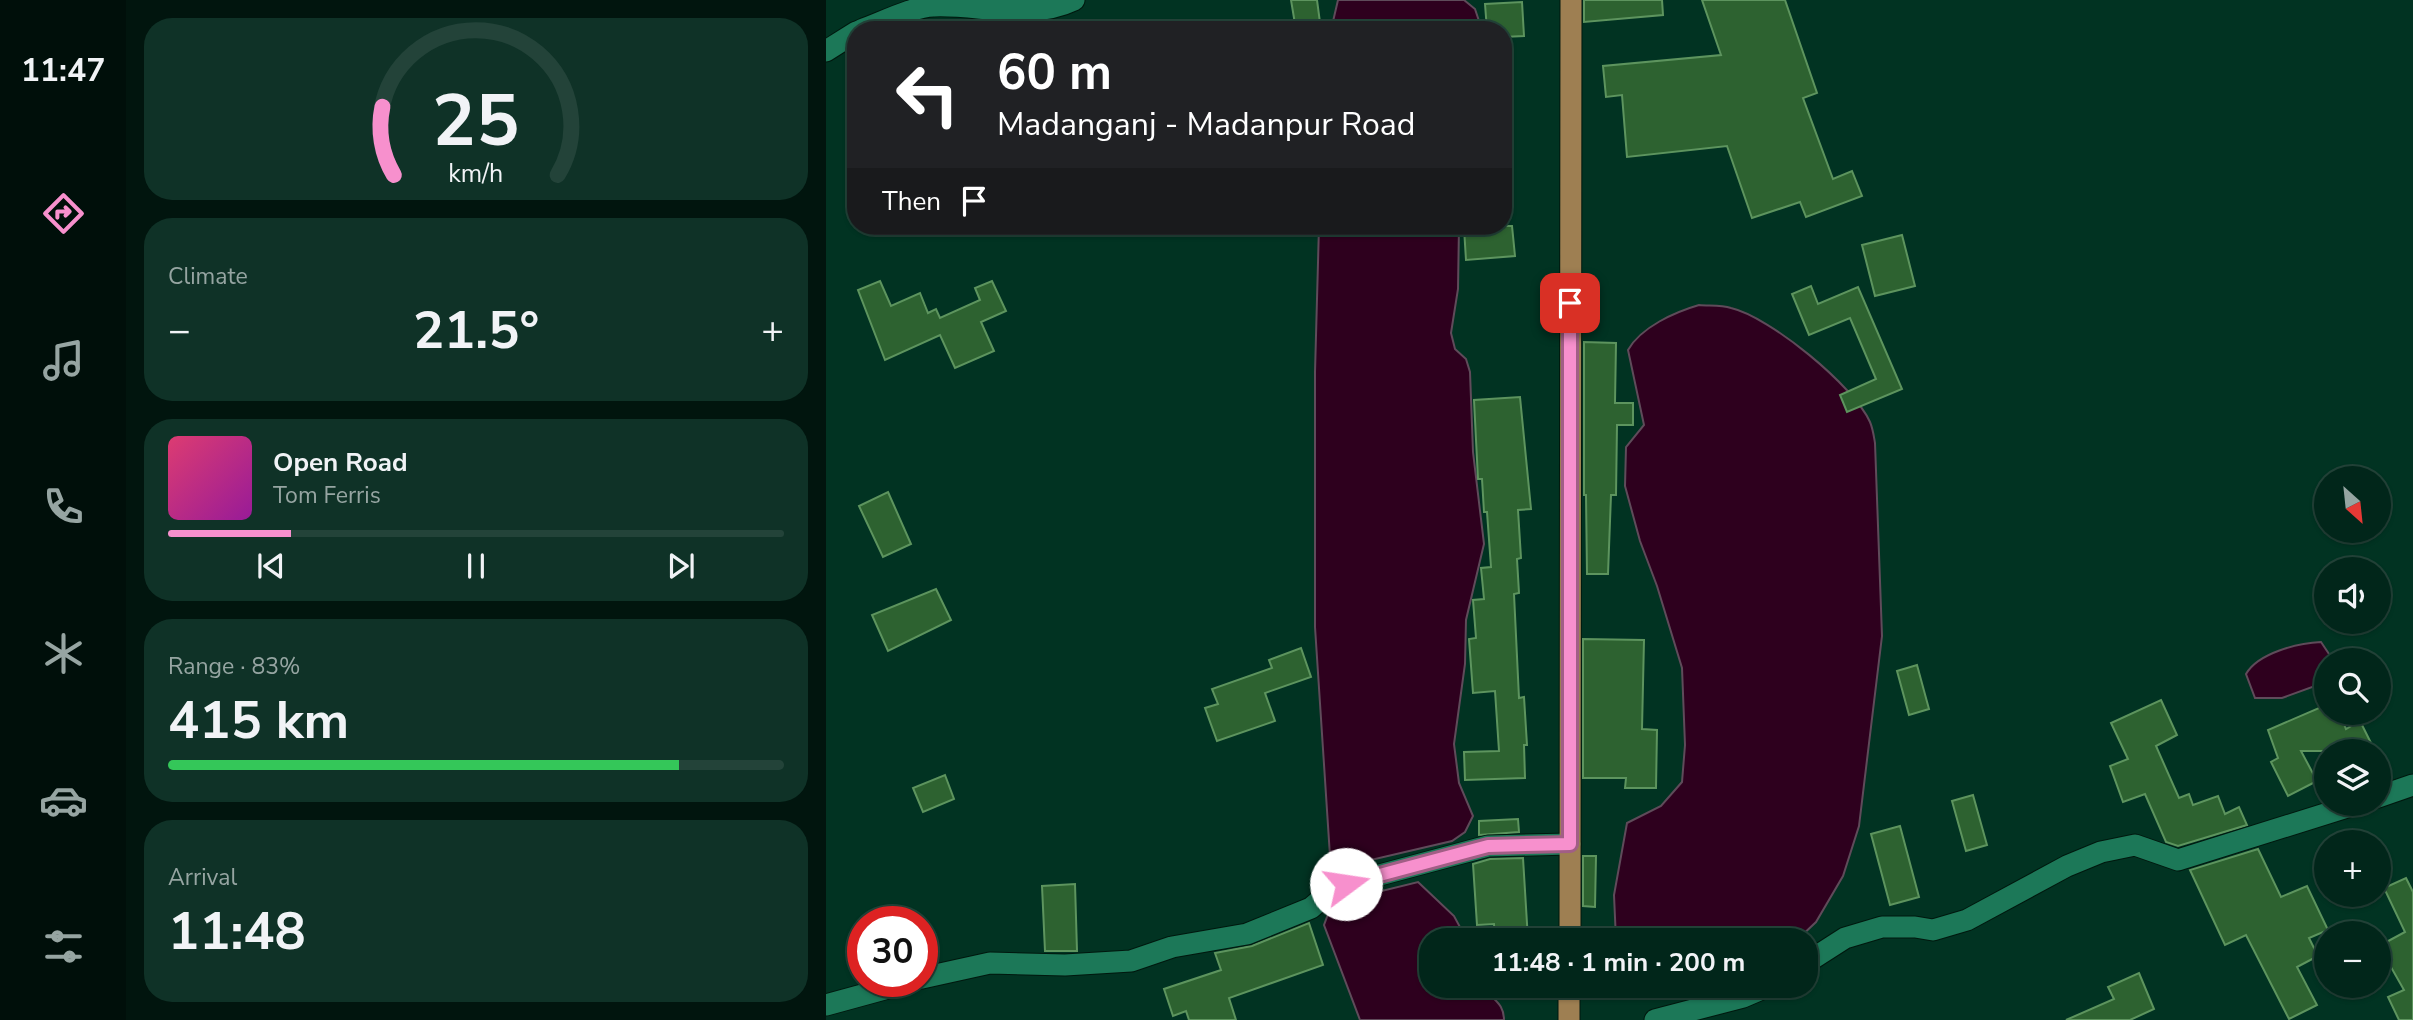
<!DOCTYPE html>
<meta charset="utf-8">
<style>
body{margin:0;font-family:"Nunito Sans",sans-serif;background:#0f3227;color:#f1f3f6;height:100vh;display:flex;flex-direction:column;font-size:26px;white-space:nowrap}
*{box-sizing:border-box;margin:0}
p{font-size:23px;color:#96a5a2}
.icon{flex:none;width:38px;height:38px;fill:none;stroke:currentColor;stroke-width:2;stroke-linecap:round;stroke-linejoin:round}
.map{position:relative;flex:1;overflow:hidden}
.side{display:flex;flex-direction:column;gap:18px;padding:18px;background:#01150e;width:700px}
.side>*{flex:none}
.hud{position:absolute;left:21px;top:21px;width:665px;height:214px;border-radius:28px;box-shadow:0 2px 5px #0004,0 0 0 2px #234339;background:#202124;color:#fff;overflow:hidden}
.needle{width:46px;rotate:153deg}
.fabs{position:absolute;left:1488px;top:466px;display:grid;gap:14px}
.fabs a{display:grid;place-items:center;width:77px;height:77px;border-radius:50%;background:#01261a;box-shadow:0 2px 5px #0004,0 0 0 2px #234339;font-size:35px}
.speed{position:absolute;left:21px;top:906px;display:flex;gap:14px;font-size:35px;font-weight:700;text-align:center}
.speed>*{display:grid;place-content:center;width:91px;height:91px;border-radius:50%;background:#01261a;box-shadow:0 2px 5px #0004,0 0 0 2px #234339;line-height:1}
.speed .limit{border:10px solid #d22;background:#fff;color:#111}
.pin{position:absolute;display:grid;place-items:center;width:60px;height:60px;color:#fff;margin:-30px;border-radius:14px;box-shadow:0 4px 10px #0006}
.me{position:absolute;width:77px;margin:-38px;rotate:76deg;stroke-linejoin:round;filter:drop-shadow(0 0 5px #0008)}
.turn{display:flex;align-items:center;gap:24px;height:147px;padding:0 35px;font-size:32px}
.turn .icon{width:91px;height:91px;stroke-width:2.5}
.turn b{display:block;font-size:49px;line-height:60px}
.then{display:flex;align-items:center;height:66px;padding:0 35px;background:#0003;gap:14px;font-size:26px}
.big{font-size:52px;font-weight:700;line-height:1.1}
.side .card{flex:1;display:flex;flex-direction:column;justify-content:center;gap:10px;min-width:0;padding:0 24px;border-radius:28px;background:#0f3227}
.side .dial{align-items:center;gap:0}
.dial svg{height:182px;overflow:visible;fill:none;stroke:#234339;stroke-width:7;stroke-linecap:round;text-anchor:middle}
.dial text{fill:#f1f3f6;stroke:none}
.song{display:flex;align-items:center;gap:21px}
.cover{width:84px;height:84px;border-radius:10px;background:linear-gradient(135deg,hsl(340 70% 55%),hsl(300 70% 35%))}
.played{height:7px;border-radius:4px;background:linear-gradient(90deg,#f790cd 20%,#234339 20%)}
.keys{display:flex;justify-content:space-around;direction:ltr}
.heat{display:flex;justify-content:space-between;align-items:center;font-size:38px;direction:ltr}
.charge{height:10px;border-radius:5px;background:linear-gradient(90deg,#34c759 83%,#234339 0)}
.trip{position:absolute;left:593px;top:928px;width:399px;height:70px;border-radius:28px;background:#01261a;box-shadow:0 2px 5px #0004,0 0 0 2px #234339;font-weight:700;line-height:70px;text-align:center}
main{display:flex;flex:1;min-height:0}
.dock{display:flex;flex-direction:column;width:126px;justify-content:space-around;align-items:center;background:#000f0a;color:#96a5a2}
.dock .icon{width:49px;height:49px}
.dock .active{color:#f790cd}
.dock b{font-size:32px;color:#f1f3f6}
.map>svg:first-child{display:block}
</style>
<main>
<nav class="dock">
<b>11:47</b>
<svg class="icon active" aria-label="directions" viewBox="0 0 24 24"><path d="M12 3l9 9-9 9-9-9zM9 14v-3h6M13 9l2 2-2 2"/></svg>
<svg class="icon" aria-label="music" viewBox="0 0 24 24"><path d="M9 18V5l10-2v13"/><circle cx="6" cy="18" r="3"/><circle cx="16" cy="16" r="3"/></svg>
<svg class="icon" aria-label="phone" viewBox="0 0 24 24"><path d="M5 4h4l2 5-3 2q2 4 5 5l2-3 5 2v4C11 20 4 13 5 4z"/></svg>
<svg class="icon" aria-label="climate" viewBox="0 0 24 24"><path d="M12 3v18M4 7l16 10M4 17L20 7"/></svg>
<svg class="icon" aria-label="car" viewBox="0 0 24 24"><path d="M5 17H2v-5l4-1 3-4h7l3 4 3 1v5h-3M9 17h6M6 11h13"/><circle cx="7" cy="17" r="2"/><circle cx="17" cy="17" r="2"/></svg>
<svg class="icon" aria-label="filters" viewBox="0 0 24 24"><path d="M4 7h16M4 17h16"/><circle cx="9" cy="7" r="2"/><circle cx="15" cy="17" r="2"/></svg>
</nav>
<section class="side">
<div class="card dial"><svg viewBox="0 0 100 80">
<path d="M14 69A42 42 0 1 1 86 69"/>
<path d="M14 69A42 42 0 0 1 9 39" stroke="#f790cd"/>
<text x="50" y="56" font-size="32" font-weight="700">25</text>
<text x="50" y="72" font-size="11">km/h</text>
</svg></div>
<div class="card"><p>Climate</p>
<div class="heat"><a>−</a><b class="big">21.5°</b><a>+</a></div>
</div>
<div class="card">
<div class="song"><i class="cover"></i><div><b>Open Road</b><p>Tom Ferris</p></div></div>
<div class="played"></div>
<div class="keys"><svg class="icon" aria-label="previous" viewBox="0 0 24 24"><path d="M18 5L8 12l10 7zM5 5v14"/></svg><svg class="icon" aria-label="pause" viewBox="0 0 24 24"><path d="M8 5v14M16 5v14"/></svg><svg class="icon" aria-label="next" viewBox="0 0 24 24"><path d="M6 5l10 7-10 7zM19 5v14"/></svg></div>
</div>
<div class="card"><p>Range · 83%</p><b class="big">415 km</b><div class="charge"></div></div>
<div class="card"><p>Arrival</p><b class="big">11:48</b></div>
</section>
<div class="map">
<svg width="1587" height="1020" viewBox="0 0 1587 1020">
<rect width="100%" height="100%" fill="#013322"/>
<!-- water -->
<g fill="#2e001e" stroke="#5f4b5a" stroke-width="2">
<polygon points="512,0 638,0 649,9 656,30 505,30"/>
<polygon points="493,226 633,226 632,289 625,333 629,349 640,359 644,372 647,452 658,544 640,620 639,664 628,744 633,783 647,816 639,832 626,841 515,867 504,856 489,627 489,372"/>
<path d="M 873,305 C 883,306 895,305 905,308 C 944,317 1028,386 1044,422 C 1047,429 1048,437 1049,443 L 1056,636 L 1033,826 L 1017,876 L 990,922 L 971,940 L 790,940 L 788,895 L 801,823 L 835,806 L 856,782 L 859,745 L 856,668 L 831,586 L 814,541 L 799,486 L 800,447 L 818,425 L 802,350 C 815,327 849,312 873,305 Z"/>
<path d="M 1495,642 L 1507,660 L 1500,660 L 1500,682 L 1456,698 L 1429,698 L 1420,674 C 1432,653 1472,643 1495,642 Z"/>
<path d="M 592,882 L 628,916 L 641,940 L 606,940 L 606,985 L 658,985 C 664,1000 678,1001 678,1020 L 534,1020 L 498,925 L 504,909 L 515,901 Z"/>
</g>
<!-- building -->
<g fill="#2d6230" stroke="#5d945e" stroke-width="2">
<polygon points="465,0 491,0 495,30 470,30"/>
<polygon points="758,0 836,0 837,15 758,22"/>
<polygon points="876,0 959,0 991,93 977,98 1007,179 1026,171 1036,196 980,217 974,202 926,218 901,146 801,157 796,95 780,97 777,66 895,55"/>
<polygon points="696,2 698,36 677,37 677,30 661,30 659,4"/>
<polygon points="643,226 686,226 689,256 640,260 638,228"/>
<polygon points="1076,235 1089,286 1049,296 1036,245"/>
<polygon points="54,281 65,306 94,293 102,313 110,309 114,318 154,300 149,288 166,281 180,311 155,322 168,351 129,368 114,335 59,360 32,290"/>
<polygon points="985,286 992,304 1032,287 1076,389 1021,412 1014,395 1050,379 1024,318 983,335 966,294"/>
<polygon points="758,342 790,343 789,403 807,403 807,425 791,425 790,495 785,495 782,574 761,574 760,495 758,495"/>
<polygon points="694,397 705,509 692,510 695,558 691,559 693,593 688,594 693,698 698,697 701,745 698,745 699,778 639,780 638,752 673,751 669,691 647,693 643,639 650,638 647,600 658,599 655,568 665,567 661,512 658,512 656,479 652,479 648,400"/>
<polygon points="62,492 85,544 57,557 33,506"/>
<polygon points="110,589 125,620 62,651 46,615"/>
<polygon points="757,639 818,640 816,729 831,730 830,788 799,788 800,778 757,778"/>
<polygon points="475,648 485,677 439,693 449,721 391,741 379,708 392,704 386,689 446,668 443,660"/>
<polygon points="1091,665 1103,709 1083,715 1071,671"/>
<polygon points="1335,700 1351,735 1330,746 1353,798 1363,794 1367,805 1392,796 1399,814 1413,807 1421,825 1352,846 1340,842 1319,794 1297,802 1284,766 1302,759 1285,723"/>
<polygon points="1500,705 1500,712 1513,712 1520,729 1534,721 1549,751 1475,751 1491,781 1462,796 1445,762 1452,758 1442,730"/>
<polygon points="119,775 128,799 97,812 87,788"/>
<polygon points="1147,795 1161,845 1140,851 1126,801"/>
<polygon points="692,819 693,832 653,835 653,821"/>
<polygon points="1074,826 1093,897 1064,905 1045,834"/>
<polygon points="1432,849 1455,897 1481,886 1502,930 1483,938 1492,956 1471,967 1491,1005 1463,1019 1420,935 1399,945 1364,870"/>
<polygon points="757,856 770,856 769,907 757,906"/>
<polygon points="697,858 702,940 669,940 668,924 651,925 647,864 664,859"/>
<polygon points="1580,878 1587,892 1587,1020 1573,1020 1562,997 1578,990 1553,946 1579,932 1558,888"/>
<polygon points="249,884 251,951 219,951 216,886"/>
<polygon points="483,923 497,965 403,998 410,1020 363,1020 360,1011 347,1016 338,989 395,970 389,953 426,946"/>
<polygon points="1313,973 1328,1009 1304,1020 1240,1020 1288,999 1282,987"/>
</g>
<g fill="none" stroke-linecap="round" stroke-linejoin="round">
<!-- minor casing -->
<g stroke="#00180e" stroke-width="23">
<g id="minor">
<path d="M 35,30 C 55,23 88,6 108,6 C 153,4 204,21 248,0"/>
<polyline points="0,51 30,32"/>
<polyline points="1552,797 1587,785"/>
<polyline points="980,963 1019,938 1056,927 1089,927 1107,930 1141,920 1241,866 1275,852 1309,845 1352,860 1534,803"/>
<polyline points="96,978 164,963 239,965 305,961 346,947 421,934 485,908 507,889 520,884 662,846 744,844"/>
<polyline points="0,1005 84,982"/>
<polyline points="829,1020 917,997 945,985"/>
</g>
</g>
<!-- primary casing -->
<g stroke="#00180e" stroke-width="23">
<g id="primary">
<polyline points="744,940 745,0"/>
<polyline points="743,1020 743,985"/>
</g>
</g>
<!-- minor -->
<use href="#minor" stroke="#1c7858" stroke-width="21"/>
<!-- primary -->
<use href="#primary" stroke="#9e7f52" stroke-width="21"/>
</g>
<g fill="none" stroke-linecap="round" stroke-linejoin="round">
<!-- route casing -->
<g stroke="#a15e85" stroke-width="18">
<polyline id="route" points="520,884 662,846 744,844 744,303"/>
</g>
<!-- route -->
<use href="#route" stroke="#f790cd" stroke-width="12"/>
</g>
</svg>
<div class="fabs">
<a><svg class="needle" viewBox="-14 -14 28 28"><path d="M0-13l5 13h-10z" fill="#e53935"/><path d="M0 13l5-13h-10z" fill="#96a5a2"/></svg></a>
<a><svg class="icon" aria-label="sound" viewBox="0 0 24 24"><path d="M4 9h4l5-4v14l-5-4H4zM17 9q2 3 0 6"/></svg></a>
<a><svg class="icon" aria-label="search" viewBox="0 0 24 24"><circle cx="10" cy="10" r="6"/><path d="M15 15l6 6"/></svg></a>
<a><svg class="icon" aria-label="layers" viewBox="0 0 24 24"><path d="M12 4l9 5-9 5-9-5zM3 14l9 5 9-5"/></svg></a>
<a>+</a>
<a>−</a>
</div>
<div class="speed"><div class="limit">30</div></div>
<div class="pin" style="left:744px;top:303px;background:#d93025"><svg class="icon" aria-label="arrive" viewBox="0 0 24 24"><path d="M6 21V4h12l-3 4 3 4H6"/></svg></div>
<svg class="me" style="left:520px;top:884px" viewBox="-20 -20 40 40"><circle r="19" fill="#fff"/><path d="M0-13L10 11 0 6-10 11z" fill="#f790cd"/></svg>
<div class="trip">11:48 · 1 min · 200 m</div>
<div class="hud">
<div class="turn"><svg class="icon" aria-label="left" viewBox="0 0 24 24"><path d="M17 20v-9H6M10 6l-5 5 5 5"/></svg><div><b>60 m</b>Madanganj - Madanpur Road</div></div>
<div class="then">Then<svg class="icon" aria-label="arrive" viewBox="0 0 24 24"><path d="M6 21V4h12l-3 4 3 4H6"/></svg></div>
</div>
</div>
</main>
